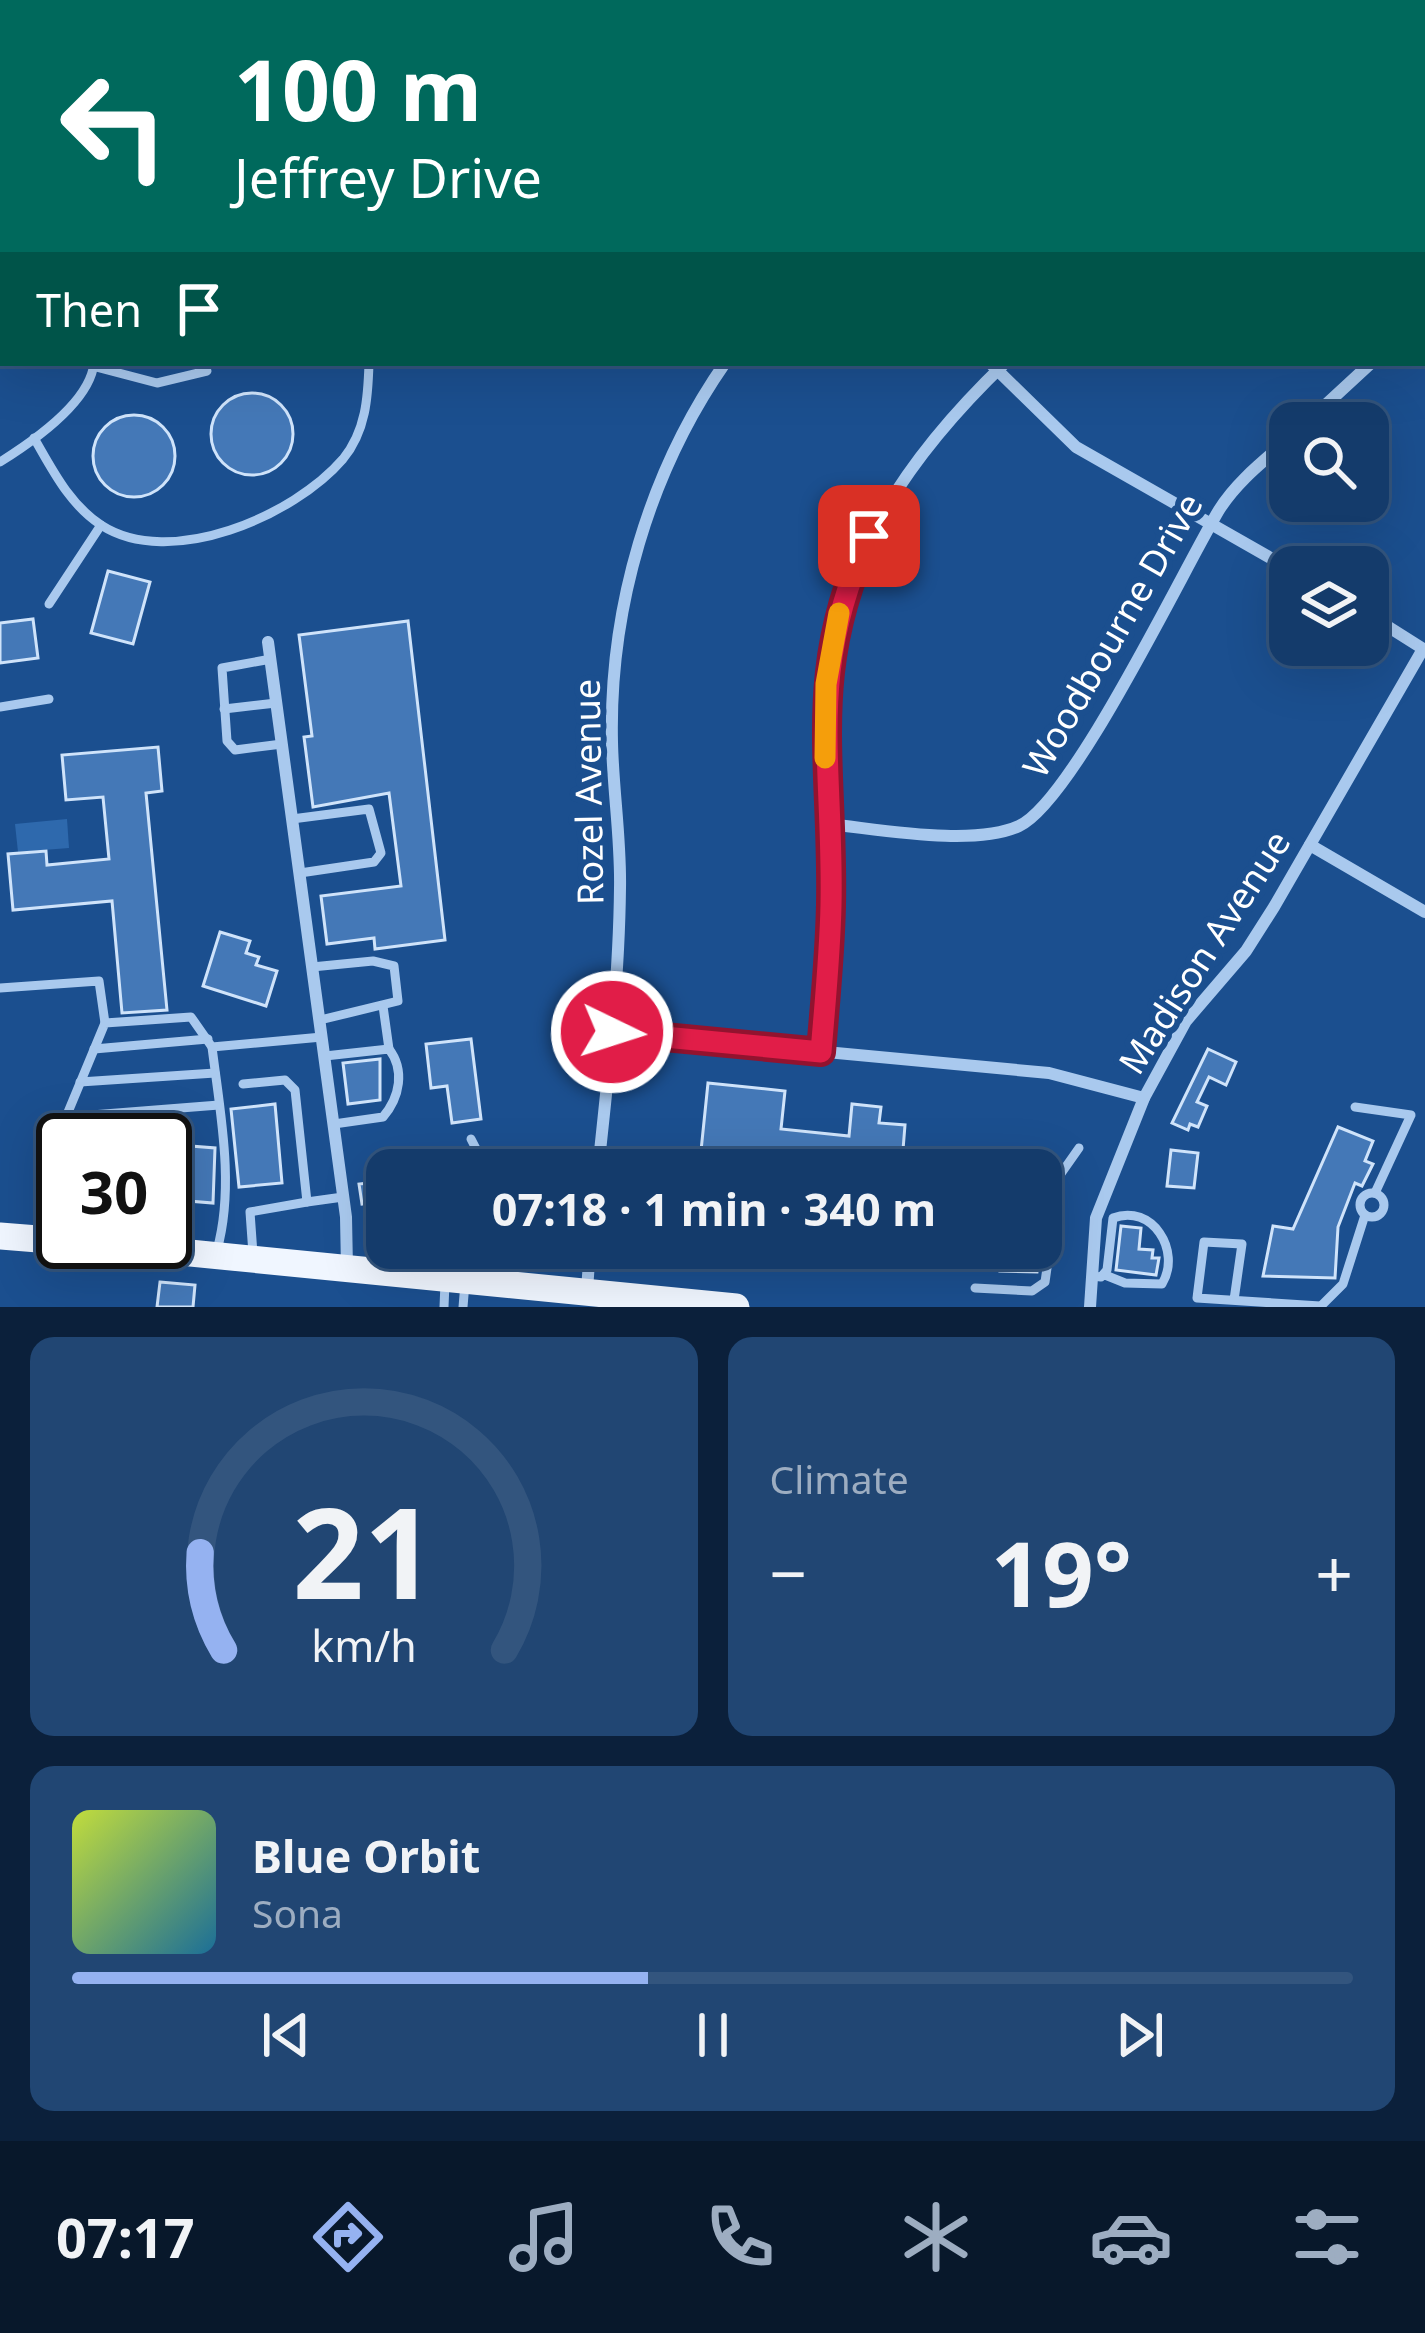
<!DOCTYPE html>
<meta charset="utf-8">
<style>
body{margin:0;font-family:"Noto Sans",sans-serif;background:#214673;color:#f1f3f6;height:100vh;display:flex;flex-direction:column;font-size:45px;white-space:nowrap}
*{box-sizing:border-box;margin:0}
p{font-size:39px;color:#9dadc1}
.icon{flex:none;width:66px;height:66px;fill:none;stroke:currentColor;stroke-width:2;stroke-linecap:round;stroke-linejoin:round}
.map{position:relative;height:1307px;overflow:hidden}
.panel{display:flex;flex-direction:column;gap:30px;padding:30px;background:#0b203b;flex:1}
.panel>*{flex:none}
.guide{position:absolute;left:0px;top:0px;width:1425px;height:366px;box-shadow:0 12px 48px #0002,0 0 0 3px #33557e;background:#00695c;color:#fff;overflow:hidden}
.tools{position:absolute;left:1269px;top:402px;display:grid;gap:24px}
.tools a{display:grid;place-items:center;width:120px;height:120px;border-radius:24px;background:#143b6b;box-shadow:0 12px 48px #0002,0 0 0 3px #33557e;font-size:60px}
.speed{position:absolute;left:36px;top:1113px;display:flex;gap:24px;font-size:60px;font-weight:700;text-align:center}
.speed>*{display:grid;place-content:center;width:156px;height:156px;border-radius:50%;background:#143b6b;box-shadow:0 12px 48px #0002,0 0 0 3px #33557e;line-height:1}
.speed .limit{border:6px solid #111;border-radius:18px;background:#fff;color:#111}
.pin{position:absolute;display:grid;place-items:center;width:102px;height:102px;color:#fff;margin:-51px;border-radius:24px;box-shadow:0 6px 18px #0006}
.me{position:absolute;width:132px;margin:-66px;rotate:94deg;stroke-linejoin:round;filter:drop-shadow(0 0 9px #0008)}
.turn{display:flex;align-items:center;gap:42px;height:252px;padding:0 36px;font-size:54px}
.turn .icon{width:156px;height:156px;stroke-width:2.5}
.turn b{display:block;font-size:84px;line-height:102px}
.then{display:flex;align-items:center;height:114px;padding:0 36px;background:#0003;gap:24px;font-size:45px}
.big{font-size:90px;font-weight:700;line-height:1.1}
.panel .tile{flex:1;display:flex;flex-direction:column;justify-content:center;gap:18px;min-width:0;padding:0 42px;border-radius:24px;background:#214673}
.panel .dial{align-items:center;gap:0}
.dial svg{height:312px;overflow:visible;fill:none;stroke:#33557e;stroke-width:7;stroke-linecap:round;text-anchor:middle}
.dial text{fill:#f1f3f6;stroke:none}
.song{display:flex;align-items:center;gap:36px}
.cover{width:144px;height:144px;border-radius:18px;background:linear-gradient(135deg,hsl(70 70% 55%),hsl(200 70% 35%))}
.played{height:12px;border-radius:6px;background:linear-gradient(90deg,#95b2f1 45%,#33557e 45%)}
.keys{display:flex;justify-content:space-around;direction:ltr}
.heat{display:flex;justify-content:space-between;align-items:center;font-size:66px;direction:ltr}
.panel .tiles{flex:1;display:grid;gap:30px;grid-template-columns:1fr 1fr}
.tile:last-child{grid-column:span 2}
.trip{position:absolute;left:366px;top:1149px;width:696px;height:120px;border-radius:24px;background:#143b6b;box-shadow:0 12px 48px #0002,0 0 0 3px #33557e;font-weight:700;line-height:120px;text-align:center}
.tab-bar{display:flex;height:192px;justify-content:space-around;align-items:center;background:#08182b;color:#9dadc1}
.tab-bar .icon{width:84px;height:84px}
.tab-bar .current{color:#95b2f1}
.tab-bar b{font-size:54px;color:#f1f3f6}
.map>svg:first-child{display:block}
</style>
<div class="map">
<svg width="1425" height="1307" viewBox="0 0 1425 1307">
<rect width="100%" height="100%" fill="#1b4f8f"/>
<!-- green -->
<polygon fill="#2e69ad" points="67,819 69,848 18,852 15,824"/>
<!-- building -->
<g fill="#4478b7" stroke="#cfe3fa" stroke-width="3">
<circle cx="252" cy="434" r="41"/>
<circle cx="134" cy="456" r="41"/>
<polygon points="108,571 150,582 133,644 91,633"/>
<polygon points="33,619 38,658 0,663 0,623"/>
<polygon points="408,621 445,940 375,949 374,938 327,944 321,896 401,886 389,793 313,807 304,737 312,736 299,635"/>
<polygon points="158,747 162,791 146,793 167,1010 122,1013 112,901 13,910 8,854 46,851 47,865 109,859 103,797 66,800 62,755"/>
<polygon points="220,932 250,941 246,953 259,957 256,965 277,971 266,1006 203,986"/>
<polygon points="471,1039 481,1119 452,1123 447,1086 431,1088 426,1044"/>
<polygon points="1208,1049 1236,1062 1226,1085 1209,1077 1197,1102 1207,1106 1198,1127 1190,1124 1188,1130 1172,1123"/>
<polygon points="380,1059 380,1100 348,1104 343,1063"/>
<polygon points="708,1083 785,1091 781,1129 849,1136 852,1104 881,1107 879,1123 905,1125 903,1150 968,1156 966,1170 699,1170"/>
<polygon points="275,1104 282,1183 239,1187 231,1109"/>
<polygon points="1338,1127 1373,1141 1365,1161 1373,1164 1362,1186 1355,1183 1338,1227 1335,1278 1263,1276 1273,1226 1293,1229"/>
<polygon points="165,1144 215,1148 213,1203 165,1199"/>
<polygon points="1171,1150 1198,1153 1194,1188 1167,1186"/>
<polygon points="387,1181 387,1201 362,1204 359,1184"/>
<polygon points="1121,1226 1141,1228 1139,1249 1153,1250 1152,1258 1159,1258 1156,1275 1116,1270"/>
<polygon points="1002,1248 1040,1248 1037,1272 1000,1271"/>
<polygon points="160,1282 195,1285 193,1307 157,1307"/>
</g>
<g fill="none" stroke-linecap="round" stroke-linejoin="round">
<!-- lane -->
<g stroke="#a9c9ee" stroke-width="9">
<polyline points="96,367 157,383 207,371"/>
<path d="M 34,438 C 52,469 69,504 101,525 C 170,570 294,516 343,459 C 366,431 368,397 369,363"/>
<path d="M 0,462 C 32,442 90,402 94,363"/>
<polyline points="49,604 101,525"/>
<polyline points="271,659 222,668 227,741 235,750 282,744"/>
<polyline points="0,707 49,699"/>
<polyline points="224,709 276,703"/>
<polyline points="292,819 369,809 381,853 374,862 300,873"/>
<polyline points="312,967 373,961 394,966 398,1001 320,1020"/>
<polyline points="0,988 99,981 105,1023"/>
<polyline points="383,1006 389,1049"/>
<path d="M 212,1047 C 220,1112 235,1186 217,1250"/>
<polyline points="94,1049 208,1039"/>
<path d="M 325,1056 L 389,1049 C 405,1070 400,1097 383,1117 L 334,1124"/>
<polyline points="80,1082 215,1073"/>
<polyline points="243,1084 285,1080 295,1090 307,1202 250,1212 253,1254"/>
<polyline points="1355,1107 1411,1115 1375,1193"/>
<polyline points="66,1117 219,1105"/>
<polyline points="471,1139 487,1170"/>
<polyline points="63,1140 66,1117 105,1023 191,1017 212,1047 322,1037"/>
<circle cx="1372" cy="1205" r="12"/>
<polyline points="307,1202 343,1197"/>
<polyline points="1053,1218 1060,1175 1079,1148"/>
<polyline points="52,1238 63,1142"/>
<polyline points="491,1248 492,1277"/>
<path d="M 1092,1276 L 1101,1277 L 1107,1270 L 1113,1218 C 1152,1203 1182,1251 1162,1284 L 1125,1283 L 1105,1275"/>
<polyline points="975,1288 1032,1291 1045,1282 1052,1233"/>
<polyline points="1234,1300 1242,1244 1204,1242 1197,1298 1320,1306"/>
<polyline points="444,1307 445,1283"/>
<polyline points="463,1307 465,1283"/>
<polyline points="1320,1307 1343,1284 1365,1215"/>
</g>
<!-- street -->
<g stroke="#a9c9ee" stroke-width="12">
<polyline points="203,0 208,3"/>
<polyline points="488,0 493,3"/>
<polyline points="1124,3 1126,0"/>
<polyline points="1383,3 1385,0"/>
<polyline points="1422,317 1425,315"/>
<polyline points="1422,356 1425,359"/>
<polyline points="990,363 1076,447 1290,569"/>
<polyline points="1306,423 1371,363"/>
<polyline points="1368,614 1425,650"/>
<polyline points="268,642 346,1217 347,1268"/>
<path d="M 828,824 C 879,829 973,847 1019,826 C 1073,801 1182,572 1219,510 C 1237,481 1265,460 1290,438"/>
<polyline points="1310,845 1425,912"/>
<polyline points="612,1032 1049,1073 1144,1098"/>
<path d="M 822,1051 C 825,1003 830,954 831,905 C 832,840 822,776 824,712 C 829,569 906,458 1005,363"/>
<path d="M 598,1170 C 608,1076 619,982 620,888 C 621,839 613,791 612,742 C 609,609 649,472 725,363"/>
<polyline points="587,1290 590,1248"/>
<polyline points="1090,1307 1096,1218 1144,1098 1186,1021 1246,951 1274,907 1423,649"/>
</g>
<!-- primary -->
<g stroke="#f0f6ff" stroke-width="27">
<polyline points="0,1236 63,1241"/>
<polyline points="79,1242 736,1307"/>
</g>
</g>
<g fill="none" stroke-linecap="round" stroke-linejoin="round">
<!-- route casing -->
<g stroke="#92132f" stroke-width="30">
<path id="route" d="M 612,1032 L 821,1052 C 825,1003 830,954 831,905 C 834,764 805,672 869,536"/>
</g>
<!-- route -->
<use href="#route" stroke="#e11d48" stroke-width="21"/>
<!-- slow -->
<polyline stroke="#f59e0b" stroke-width="21" points="825,758 826,684 839,613"/>
</g>
<g text-anchor="middle" dominant-baseline="central" stroke-width="12" stroke-linejoin="round" paint-order="stroke">
<!-- street labels -->
<g font-size="36" fill="#fff" stroke="#1b4f8f">
<text transform="translate(1112 635) rotate(-60)">Woodbourne Drive</text>
<text transform="translate(588 792) rotate(-91)">Rozel Avenue</text>
<text transform="translate(1204 952) rotate(-57)">Madison Avenue</text>
</g>
</g>
</svg>
<div class="tools">
<a><svg class="icon" aria-label="search" viewBox="0 0 24 24"><circle cx="10" cy="10" r="6"/><path d="M15 15l6 6"/></svg></a>
<a><svg class="icon" aria-label="layers" viewBox="0 0 24 24"><path d="M12 4l9 5-9 5-9-5zM3 14l9 5 9-5"/></svg></a>
</div>
<div class="speed"><div class="limit">30</div></div>
<div class="pin" style="left:869px;top:536px;background:#d93025"><svg class="icon" aria-label="arrive" viewBox="0 0 24 24"><path d="M6 21V4h12l-3 4 3 4H6"/></svg></div>
<svg class="me" style="left:612px;top:1032px" viewBox="-20 -20 40 40"><circle r="17" fill="#e11d48" stroke="#fff" stroke-width="3"/><path d="M0-11L8 9 0 5-8 9z" fill="#fff"/></svg>
<div class="trip">07:18 · 1 min · 340 m</div>
<div class="guide">
<div class="turn"><svg class="icon" aria-label="left" viewBox="0 0 24 24"><path d="M17 20v-9H6M10 6l-5 5 5 5"/></svg><div><b>100 m</b>Jeffrey Drive</div></div>
<div class="then">Then<svg class="icon" aria-label="arrive" viewBox="0 0 24 24"><path d="M6 21V4h12l-3 4 3 4H6"/></svg></div>
</div>
</div>
<section class="panel">
<div class="tiles">
<div class="tile dial"><svg viewBox="0 0 100 80">
<path d="M14 69A42 42 0 1 1 86 69"/>
<path d="M14 69A42 42 0 0 1 8 44" stroke="#95b2f1"/>
<text x="50" y="56" font-size="32" font-weight="700">21</text>
<text x="50" y="72" font-size="11">km/h</text>
</svg></div>
<div class="tile"><p>Climate</p>
<div class="heat"><a>−</a><b class="big">19°</b><a>+</a></div>
</div>
<div class="tile">
<div class="song"><i class="cover"></i><div><b>Blue Orbit</b><p>Sona</p></div></div>
<div class="played"></div>
<div class="keys"><svg class="icon" aria-label="previous" viewBox="0 0 24 24"><path d="M18 5L8 12l10 7zM5 5v14"/></svg><svg class="icon" aria-label="pause" viewBox="0 0 24 24"><path d="M8 5v14M16 5v14"/></svg><svg class="icon" aria-label="next" viewBox="0 0 24 24"><path d="M6 5l10 7-10 7zM19 5v14"/></svg></div>
</div>
</div>
</section>
<nav class="tab-bar">
<b>07:17</b>
<svg class="icon current" aria-label="directions" viewBox="0 0 24 24"><path d="M12 3l9 9-9 9-9-9zM9 14v-3h6M13 9l2 2-2 2"/></svg>
<svg class="icon" aria-label="music" viewBox="0 0 24 24"><path d="M9 18V5l10-2v13"/><circle cx="6" cy="18" r="3"/><circle cx="16" cy="16" r="3"/></svg>
<svg class="icon" aria-label="phone" viewBox="0 0 24 24"><path d="M5 4h4l2 5-3 2q2 4 5 5l2-3 5 2v4C11 20 4 13 5 4z"/></svg>
<svg class="icon" aria-label="climate" viewBox="0 0 24 24"><path d="M12 3v18M4 7l16 10M4 17L20 7"/></svg>
<svg class="icon" aria-label="car" viewBox="0 0 24 24"><path d="M5 17H2v-5l4-1 3-4h7l3 4 3 1v5h-3M9 17h6M6 11h13"/><circle cx="7" cy="17" r="2"/><circle cx="17" cy="17" r="2"/></svg>
<svg class="icon" aria-label="filters" viewBox="0 0 24 24"><path d="M4 7h16M4 17h16"/><circle cx="9" cy="7" r="2"/><circle cx="15" cy="17" r="2"/></svg>
</nav>
